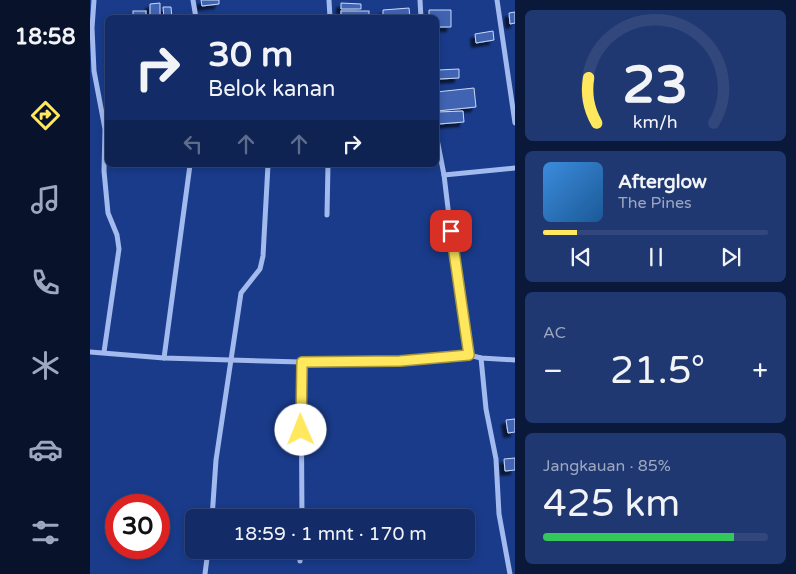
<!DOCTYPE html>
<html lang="id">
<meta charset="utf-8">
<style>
body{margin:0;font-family:"Varela Round",sans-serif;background:#203871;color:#f1f3f6;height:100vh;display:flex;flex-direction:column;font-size:19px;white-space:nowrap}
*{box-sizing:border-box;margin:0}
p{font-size:16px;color:#9da7c0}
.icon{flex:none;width:28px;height:28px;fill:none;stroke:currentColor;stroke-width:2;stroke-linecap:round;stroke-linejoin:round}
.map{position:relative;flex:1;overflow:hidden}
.panel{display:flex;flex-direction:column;gap:10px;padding:10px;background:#0a1839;width:281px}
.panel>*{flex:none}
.banner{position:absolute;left:15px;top:15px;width:334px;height:152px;border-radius:8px;box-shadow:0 2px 8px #0003,0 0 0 1px #32487c;background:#132c68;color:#f1f3f6;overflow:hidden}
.speed{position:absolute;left:15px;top:494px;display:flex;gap:10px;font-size:25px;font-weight:700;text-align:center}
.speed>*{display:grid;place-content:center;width:65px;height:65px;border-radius:50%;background:#132c68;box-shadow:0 2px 8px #0003,0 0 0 1px #32487c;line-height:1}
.speed .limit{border:8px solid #d22;background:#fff;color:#111}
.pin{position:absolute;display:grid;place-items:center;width:42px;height:42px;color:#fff;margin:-21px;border-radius:10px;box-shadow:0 2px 8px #0006}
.me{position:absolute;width:55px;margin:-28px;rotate:359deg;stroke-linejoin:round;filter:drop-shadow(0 0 4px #0008)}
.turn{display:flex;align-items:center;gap:18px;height:105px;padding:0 20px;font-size:22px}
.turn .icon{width:65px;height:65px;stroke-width:2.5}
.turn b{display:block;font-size:35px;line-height:42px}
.lanes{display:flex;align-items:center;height:48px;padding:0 20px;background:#0003;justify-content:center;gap:25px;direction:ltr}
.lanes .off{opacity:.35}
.big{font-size:38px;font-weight:600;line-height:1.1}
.panel .card{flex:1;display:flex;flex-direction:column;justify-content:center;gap:8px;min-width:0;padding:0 18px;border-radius:8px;background:#203871}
.panel .dial{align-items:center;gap:0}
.dial svg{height:130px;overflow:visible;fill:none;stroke:#32487c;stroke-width:7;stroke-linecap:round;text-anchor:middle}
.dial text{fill:#f1f3f6;stroke:none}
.song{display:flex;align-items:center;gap:15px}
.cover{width:60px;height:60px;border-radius:8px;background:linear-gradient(135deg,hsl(210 70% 55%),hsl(210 70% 35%))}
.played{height:5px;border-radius:2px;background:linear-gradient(90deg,#ffe75e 15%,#32487c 15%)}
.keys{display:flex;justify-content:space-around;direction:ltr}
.heat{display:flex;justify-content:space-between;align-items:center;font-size:28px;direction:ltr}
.charge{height:8px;border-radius:4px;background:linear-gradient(90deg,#34c759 85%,#32487c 0)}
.trip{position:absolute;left:95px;top:509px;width:290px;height:50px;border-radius:8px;background:#132c68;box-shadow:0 2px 8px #0003,0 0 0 1px #32487c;font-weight:600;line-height:50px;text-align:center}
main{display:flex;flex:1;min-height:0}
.tab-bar{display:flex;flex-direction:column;width:90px;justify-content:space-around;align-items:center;background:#08122a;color:#9da7c0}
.tab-bar .icon{width:35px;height:35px}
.tab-bar .on{color:#ffe75e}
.tab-bar b{font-size:22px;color:#f1f3f6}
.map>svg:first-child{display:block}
</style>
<main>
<nav class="tab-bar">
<b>18:58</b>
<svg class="icon on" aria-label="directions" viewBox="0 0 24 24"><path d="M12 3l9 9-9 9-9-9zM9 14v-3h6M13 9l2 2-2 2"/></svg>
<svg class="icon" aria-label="music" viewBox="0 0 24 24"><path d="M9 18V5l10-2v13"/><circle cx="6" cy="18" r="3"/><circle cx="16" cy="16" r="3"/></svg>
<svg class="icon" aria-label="phone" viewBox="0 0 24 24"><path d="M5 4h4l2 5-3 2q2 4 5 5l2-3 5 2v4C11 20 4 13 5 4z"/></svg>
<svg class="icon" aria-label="climate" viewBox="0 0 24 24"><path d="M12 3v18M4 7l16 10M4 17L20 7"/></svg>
<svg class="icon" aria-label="car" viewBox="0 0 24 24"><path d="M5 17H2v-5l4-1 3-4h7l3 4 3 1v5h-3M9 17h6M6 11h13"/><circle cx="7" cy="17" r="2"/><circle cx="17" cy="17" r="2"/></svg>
<svg class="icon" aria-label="filters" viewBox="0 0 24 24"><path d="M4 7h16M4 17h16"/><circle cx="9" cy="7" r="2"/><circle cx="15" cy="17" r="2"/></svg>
</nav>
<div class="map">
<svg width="425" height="574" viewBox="0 0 425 574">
<defs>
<filter id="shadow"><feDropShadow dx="-4.5" dy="4.5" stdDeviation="1" flood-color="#0009"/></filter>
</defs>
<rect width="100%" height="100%" fill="#193b8a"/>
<!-- building -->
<g fill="#4164b2" stroke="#c8d8fa" filter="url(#shadow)">
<polygon points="111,0 129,0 129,4 112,6"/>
<polygon points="70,3 70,18 60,18 60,4"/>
<polygon points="251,3 271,4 271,9 251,9"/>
<polygon points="73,7 81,7 82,18 74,18"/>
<polygon points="319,8 320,18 293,18 293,10"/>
<polygon points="339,10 361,10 361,27 346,27 346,18 339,18"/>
<rect x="43" y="11" width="13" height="7"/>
<rect x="251" y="11" width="28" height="7"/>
<polygon points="425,12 425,23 420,24 419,13"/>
<polygon points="403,31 404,40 386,43 385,34"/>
<polygon points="369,69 369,78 349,79 348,70"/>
<polygon points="384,88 386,107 347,111 346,92"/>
<polygon points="373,111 374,122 349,124 348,112"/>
<polygon points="425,419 425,432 418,433 416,420"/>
<polygon points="425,458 425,470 415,471 414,459"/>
</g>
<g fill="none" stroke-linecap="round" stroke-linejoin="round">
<!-- street -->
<g stroke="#a2baed" stroke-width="5">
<polyline points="4,0 2,28 4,71 15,129 14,171 18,213 27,235 29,249 14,352"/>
<polyline points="103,0 106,18"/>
<polyline points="239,0 240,18"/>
<polyline points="330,0 331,18"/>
<polyline points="407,0 425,123"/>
<polyline points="346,134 354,175 363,250 379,355"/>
<polyline points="354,175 425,168"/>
<polyline points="237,215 238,165"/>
<polyline points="0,352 74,358 211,362 310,361 379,355 391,358 425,360"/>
<polyline points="74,358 100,165"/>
<polyline points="391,358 396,409 406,459 409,514 420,574"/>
<polyline points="211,362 212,518"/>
<polyline points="122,518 126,460 151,293 170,269 173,256 178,165"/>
<polyline points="210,561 210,550"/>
<polyline points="115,574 118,550"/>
</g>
</g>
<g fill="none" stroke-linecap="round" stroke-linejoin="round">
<!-- route casing -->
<g stroke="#a6963d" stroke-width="12">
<polyline id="route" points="211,430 212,362 310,361 379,355 361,231"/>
</g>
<!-- route -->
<use href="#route" stroke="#ffe75e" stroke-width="9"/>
</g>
</svg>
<div class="speed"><div class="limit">30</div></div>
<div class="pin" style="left:361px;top:231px;background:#d93025"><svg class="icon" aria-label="arrive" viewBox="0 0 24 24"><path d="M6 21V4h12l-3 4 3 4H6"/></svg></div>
<svg class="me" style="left:211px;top:430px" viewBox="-20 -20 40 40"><circle r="19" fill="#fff"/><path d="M0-13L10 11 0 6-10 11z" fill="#ffe75e"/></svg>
<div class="trip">18:59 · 1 mnt · 170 m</div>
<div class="banner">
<div class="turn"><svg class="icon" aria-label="right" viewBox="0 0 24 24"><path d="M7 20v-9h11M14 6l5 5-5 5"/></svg><div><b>30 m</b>Belok kanan</div></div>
<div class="lanes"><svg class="icon off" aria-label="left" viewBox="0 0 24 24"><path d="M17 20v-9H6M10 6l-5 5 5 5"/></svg><svg class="icon off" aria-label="ahead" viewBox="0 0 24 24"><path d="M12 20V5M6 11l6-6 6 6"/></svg><svg class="icon off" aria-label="ahead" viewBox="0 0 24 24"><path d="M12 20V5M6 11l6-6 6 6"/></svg><svg class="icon" aria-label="right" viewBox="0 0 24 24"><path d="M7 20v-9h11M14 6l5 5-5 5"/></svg></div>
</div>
</div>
<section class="panel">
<div class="card dial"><svg viewBox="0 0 100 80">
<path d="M14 69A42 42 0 1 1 86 69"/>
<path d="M14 69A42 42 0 0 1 9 41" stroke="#ffe75e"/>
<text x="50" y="56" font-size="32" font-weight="700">23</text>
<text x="50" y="72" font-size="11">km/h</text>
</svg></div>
<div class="card">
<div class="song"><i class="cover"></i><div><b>Afterglow</b><p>The Pines</p></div></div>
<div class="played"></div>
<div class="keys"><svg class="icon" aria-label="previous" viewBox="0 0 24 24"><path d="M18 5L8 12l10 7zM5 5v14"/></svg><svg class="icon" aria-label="pause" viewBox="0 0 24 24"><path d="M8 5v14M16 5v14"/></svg><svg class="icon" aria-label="next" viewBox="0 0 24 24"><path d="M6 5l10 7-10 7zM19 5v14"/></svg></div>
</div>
<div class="card"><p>AC</p>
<div class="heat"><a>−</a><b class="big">21.5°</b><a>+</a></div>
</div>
<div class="card"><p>Jangkauan · 85%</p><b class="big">425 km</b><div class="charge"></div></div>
</section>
</main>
